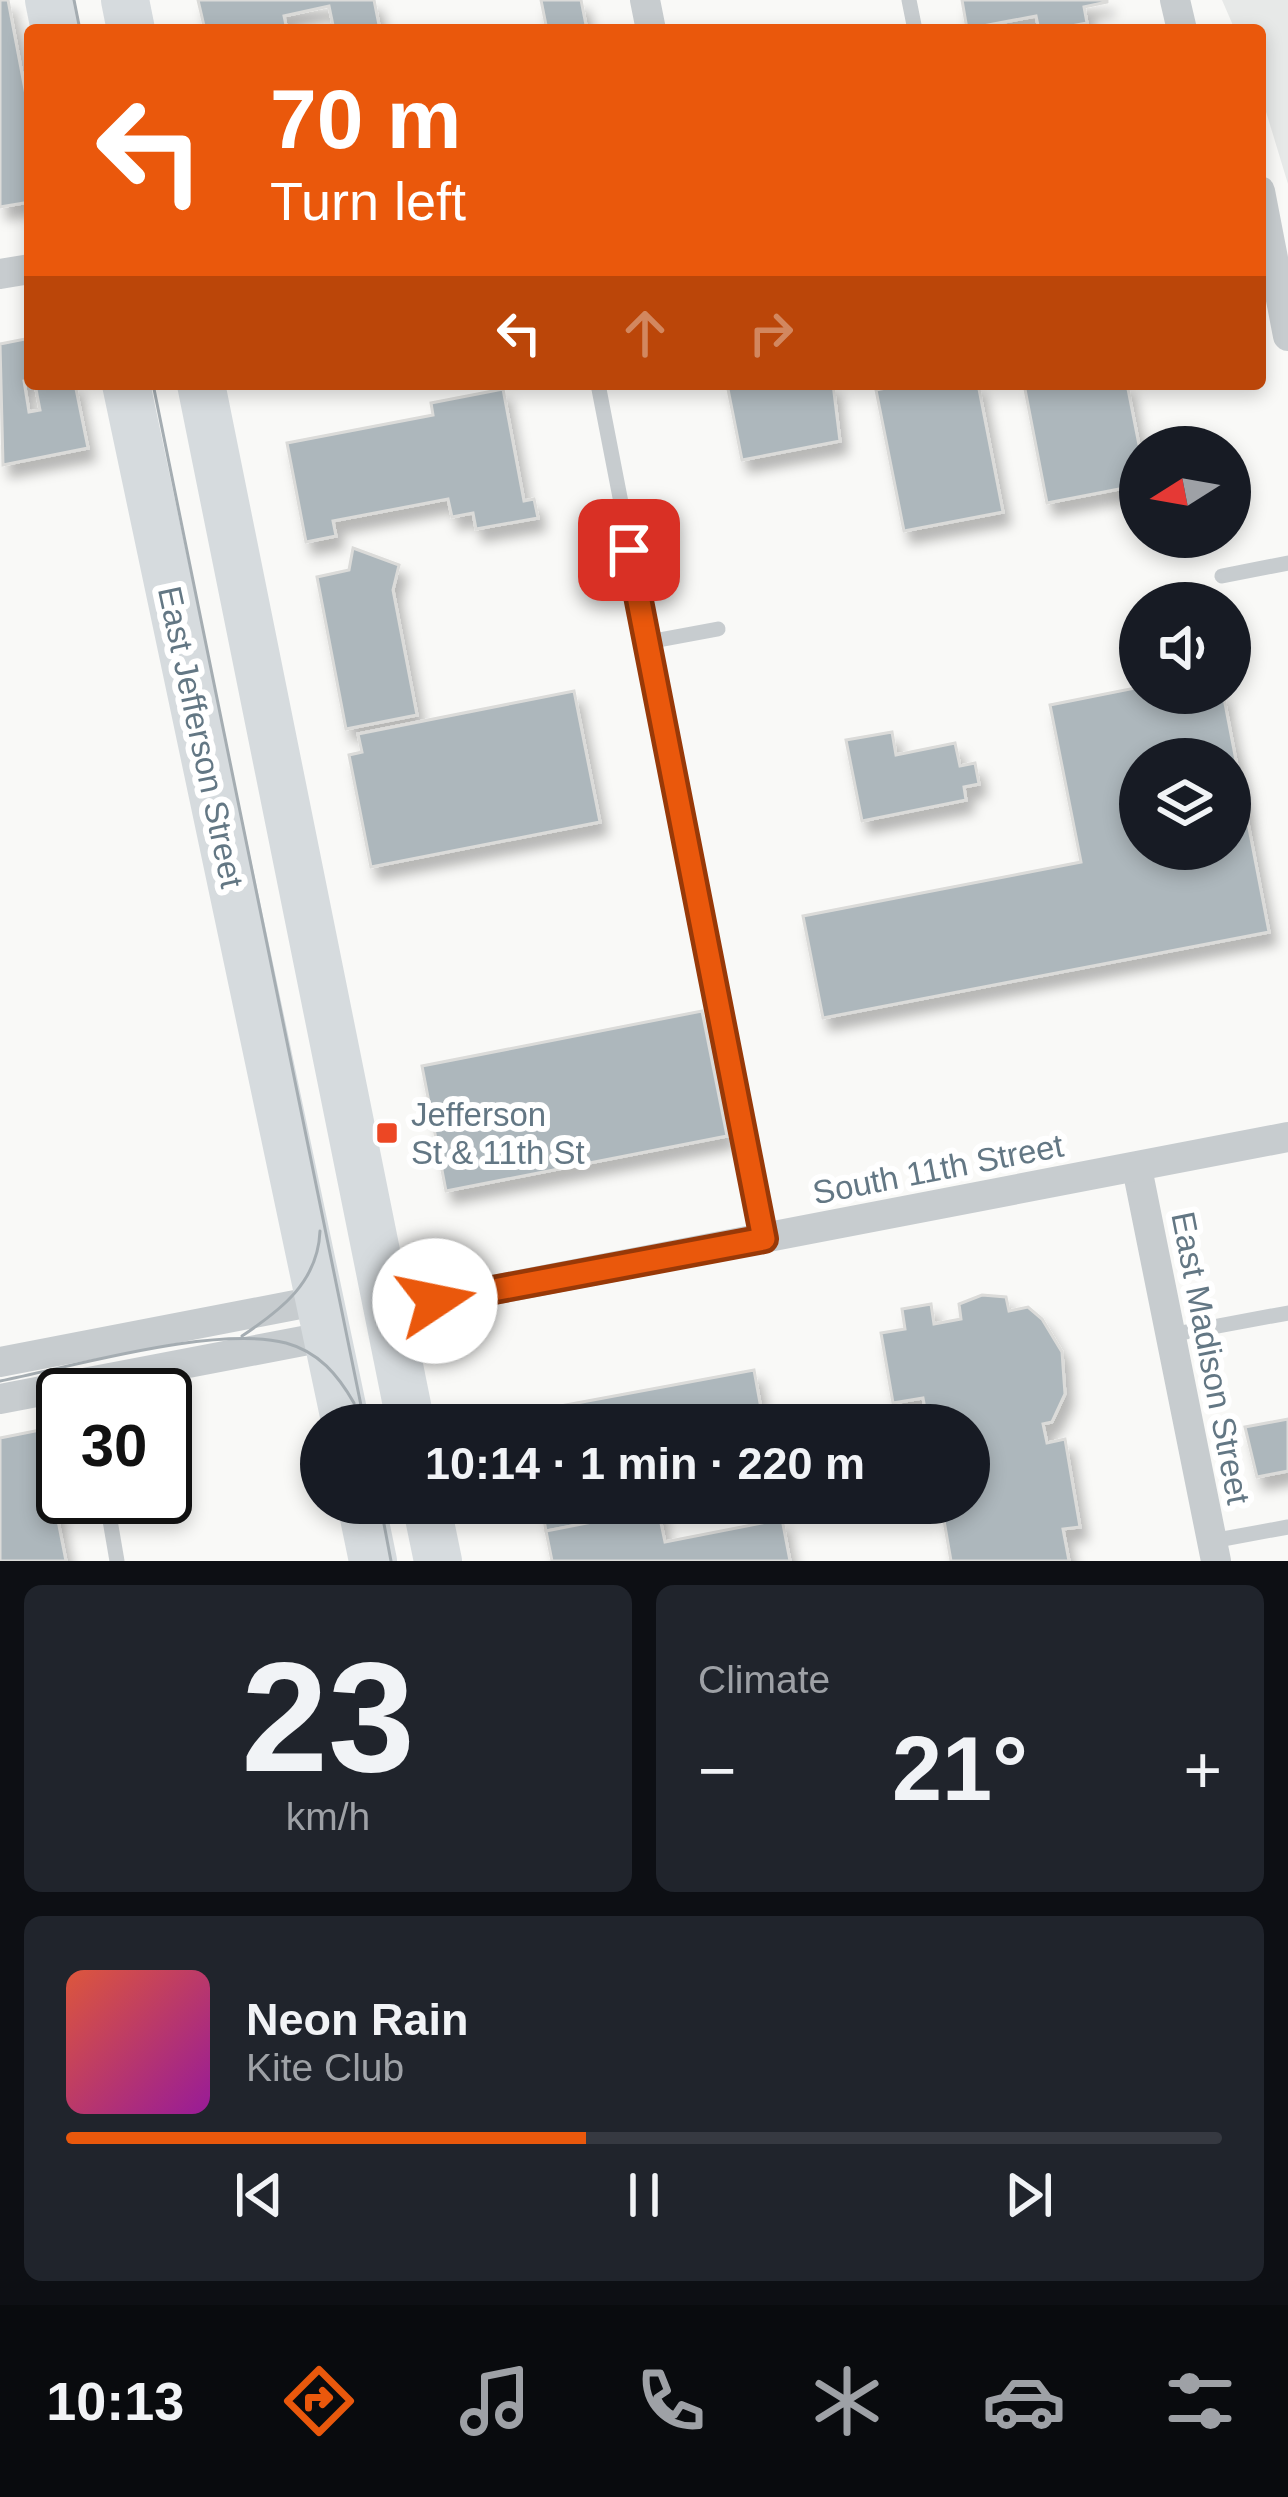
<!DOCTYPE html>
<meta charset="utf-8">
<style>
body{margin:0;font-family:Helvetica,sans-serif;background:#20242c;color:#f1f3f6;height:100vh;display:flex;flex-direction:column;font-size:45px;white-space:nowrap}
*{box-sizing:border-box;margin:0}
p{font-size:39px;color:#9ea1a6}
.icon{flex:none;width:66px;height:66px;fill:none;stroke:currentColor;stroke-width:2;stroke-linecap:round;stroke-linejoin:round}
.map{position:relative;height:1561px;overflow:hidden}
.details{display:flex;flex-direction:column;gap:24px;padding:24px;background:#0d0f14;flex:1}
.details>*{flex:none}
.top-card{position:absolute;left:24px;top:24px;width:1242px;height:366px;border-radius:12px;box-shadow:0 6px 18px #0003;background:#ea580c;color:#fff;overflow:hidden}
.needle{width:78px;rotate:259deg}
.tools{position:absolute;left:1119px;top:426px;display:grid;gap:24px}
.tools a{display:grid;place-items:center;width:132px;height:132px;border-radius:50%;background:#171b24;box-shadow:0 6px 18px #0003;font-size:60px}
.speed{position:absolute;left:36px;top:1368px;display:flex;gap:24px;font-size:60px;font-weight:700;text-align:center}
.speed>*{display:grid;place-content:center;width:156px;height:156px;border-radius:50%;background:#171b24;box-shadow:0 6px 18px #0003;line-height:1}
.speed .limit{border:6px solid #111;border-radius:18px;background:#fff;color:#111}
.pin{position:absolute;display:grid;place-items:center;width:102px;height:102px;color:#fff;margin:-51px;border-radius:24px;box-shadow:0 6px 18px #0006}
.me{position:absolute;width:132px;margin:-66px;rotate:79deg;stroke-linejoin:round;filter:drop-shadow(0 0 9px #0008)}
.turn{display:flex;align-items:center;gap:42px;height:252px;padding:0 48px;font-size:54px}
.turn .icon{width:156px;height:156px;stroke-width:2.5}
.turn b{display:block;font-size:84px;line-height:102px}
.lanes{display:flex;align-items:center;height:114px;padding:0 48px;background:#0003;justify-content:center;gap:60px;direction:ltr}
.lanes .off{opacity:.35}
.big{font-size:90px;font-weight:700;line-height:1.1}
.details .card{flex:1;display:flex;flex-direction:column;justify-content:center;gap:18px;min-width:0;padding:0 42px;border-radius:18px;background:#20242c}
.details .dial{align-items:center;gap:0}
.dial b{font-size:156px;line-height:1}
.song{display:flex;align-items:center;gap:36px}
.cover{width:144px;height:144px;border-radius:18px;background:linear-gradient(135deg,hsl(10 70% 55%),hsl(300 70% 35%))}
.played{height:12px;border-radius:6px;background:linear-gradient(90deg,#ea580c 45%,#363941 45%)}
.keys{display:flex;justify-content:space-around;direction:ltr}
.heat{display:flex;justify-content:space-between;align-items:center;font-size:66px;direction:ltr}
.details .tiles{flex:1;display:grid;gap:24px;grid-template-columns:1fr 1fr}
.card:last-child{grid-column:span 2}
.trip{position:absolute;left:300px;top:1404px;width:690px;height:120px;border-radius:60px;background:#171b24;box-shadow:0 6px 18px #0003;font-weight:700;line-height:120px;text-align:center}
.tabs{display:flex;height:192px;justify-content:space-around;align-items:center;background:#090b0e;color:#9ea1a6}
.tabs .icon{width:84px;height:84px}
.tabs .active{color:#ea580c}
.tabs b{font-size:54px;color:#f1f3f6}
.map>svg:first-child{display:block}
</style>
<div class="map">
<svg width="1288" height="1561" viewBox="0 0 1288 1561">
<defs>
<filter id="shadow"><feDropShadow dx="7" dy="12" stdDeviation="6" flood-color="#0004"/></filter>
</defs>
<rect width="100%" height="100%" fill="#f9f9f7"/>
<!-- built -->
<polygon fill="#e7e9e8" points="1222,0 1288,0 1288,184 1260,92 1260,30 1235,30"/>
<!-- building -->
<g fill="#adb7bc" stroke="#dbdbd9" stroke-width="3" fill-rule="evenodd" filter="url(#shadow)">
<polygon points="0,0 8,0 30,116 30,202 0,207"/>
<polygon points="198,0 374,0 380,30 334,30 329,6 284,16 287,30 205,30"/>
<polygon points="541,0 581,0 587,30 547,30"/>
<polygon points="962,0 1107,0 1107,2 1084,7 1087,23 1050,30 1039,30 1036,16 967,29"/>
<polygon points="30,338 30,380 24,381 29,412 40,410 35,384 75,384 88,448 3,465 0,344"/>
<polygon points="727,384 833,384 840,441 742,460"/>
<polygon points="906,384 978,384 1003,512 904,531 876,390"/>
<polygon points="1024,384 1127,384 1140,450 1140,485 1047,503"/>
<polygon points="503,389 524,501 534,499 538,518 476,529 473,513 452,517 448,499 333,521 336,536 306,542 287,443 433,415 431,403"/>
<polygon points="353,548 399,565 393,590 417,715 346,729 317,577 349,570"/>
<path d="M 1140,687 L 1140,693 L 1223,693 L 1269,932 L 823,1018 L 803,916 L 1081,862 L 1050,705 ZM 1140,759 L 1230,759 L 1230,849 L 1140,849 Z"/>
<polygon points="574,691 600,822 371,867 349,755 362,752 358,734"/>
<polygon points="892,732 896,755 955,743 960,766 975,763 979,784 964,787 966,800 862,821 846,740"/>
<polygon points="702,1011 727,1136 446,1191 422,1066"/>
<polygon points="982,1295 1006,1297 1009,1311 1028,1307 1042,1319 1062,1352 1065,1394 1052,1422 1043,1424 1047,1443 1065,1439 1080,1527 1063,1529 1069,1561 951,1561 941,1503 969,1503 969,1425 928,1425 923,1398 893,1403 881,1333 905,1329 902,1309 931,1304 934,1324 961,1319 959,1304"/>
<polygon points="754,1370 764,1425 526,1425 523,1413"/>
<polygon points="1288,1419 1288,1471 1257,1477 1245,1427"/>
<polygon points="40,1430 66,1561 0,1561 0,1438"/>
<polygon points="541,1503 657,1503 658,1509 546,1531"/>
<polygon points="658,1509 665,1542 782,1519 790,1561 552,1561 546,1531"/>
</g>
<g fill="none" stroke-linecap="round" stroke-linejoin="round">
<!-- lane -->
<g stroke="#c7cccf" stroke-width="15">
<polyline points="909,0 915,30"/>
<polyline points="598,384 764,1239"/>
<polyline points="1222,576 1288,563"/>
<polyline points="648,642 718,629"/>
<polyline points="1170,1335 1288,1313"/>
<polyline points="106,1497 117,1561"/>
<polyline points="1212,1541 1288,1527"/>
</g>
<!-- street -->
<g stroke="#c7cccf" stroke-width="30">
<polyline points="645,0 651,30"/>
<polyline points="1175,0 1182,30"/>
<polyline points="1260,191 1288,336"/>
<polyline points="0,274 30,269"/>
<polyline points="1137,1168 1216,1561"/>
<polyline points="389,1310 1288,1137"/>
<polyline points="0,1362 321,1300"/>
<polyline points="0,1399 329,1336"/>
</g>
<!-- primary -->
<g stroke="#d6dbde" stroke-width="48">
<polyline points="49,0 55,30"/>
<polyline points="125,0 131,30"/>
<polyline points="126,384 346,1425"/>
<polyline points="201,384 411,1425"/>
<polyline points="361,1503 373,1561"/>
<polyline points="426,1503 438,1561"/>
</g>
<!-- tram -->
<g stroke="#a5adb2" stroke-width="3">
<polyline points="74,0 80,30"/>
<polyline points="153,384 365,1425"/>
<path d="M 242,1336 C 281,1310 318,1282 320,1231"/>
<path d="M 0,1381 C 76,1366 215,1325 286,1343 C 319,1352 338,1375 354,1403"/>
<polyline points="380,1503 391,1561"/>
</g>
</g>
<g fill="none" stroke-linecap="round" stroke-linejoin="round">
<!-- route casing -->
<g stroke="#983908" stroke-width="30">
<polyline id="route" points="435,1301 764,1239 629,550"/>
</g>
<!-- route -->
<use href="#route" stroke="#ea580c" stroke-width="21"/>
</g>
<!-- markers -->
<rect fill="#ec4724" stroke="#fff" stroke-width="4.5" x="375" y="1121" width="24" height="24" rx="6"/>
<g text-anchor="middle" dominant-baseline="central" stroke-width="12" stroke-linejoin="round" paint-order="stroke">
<!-- street labels -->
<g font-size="33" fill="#637784" stroke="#fff">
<text transform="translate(201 737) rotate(78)">East Jefferson Street</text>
<text transform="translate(938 1169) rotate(-11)">South 11th Street</text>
<text transform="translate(1211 1358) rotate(79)">East Madison Street</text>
</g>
<!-- poi labels -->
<g font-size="33" fill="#637784" stroke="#fff" text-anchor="start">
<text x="411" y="1114">Jefferson<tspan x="411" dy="38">St &amp; 11th St</tspan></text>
</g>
</g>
</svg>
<div class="tools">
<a><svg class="needle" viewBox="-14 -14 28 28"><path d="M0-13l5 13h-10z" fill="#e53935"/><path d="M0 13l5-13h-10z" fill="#9ea1a6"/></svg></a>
<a><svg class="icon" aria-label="sound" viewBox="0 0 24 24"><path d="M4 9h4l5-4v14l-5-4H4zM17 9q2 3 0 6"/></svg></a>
<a><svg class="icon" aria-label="layers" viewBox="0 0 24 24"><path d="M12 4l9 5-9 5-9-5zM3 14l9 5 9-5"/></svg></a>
</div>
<div class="speed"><div class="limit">30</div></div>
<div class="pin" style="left:629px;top:550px;background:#d93025"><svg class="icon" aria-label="arrive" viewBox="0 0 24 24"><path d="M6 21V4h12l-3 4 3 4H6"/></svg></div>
<svg class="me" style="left:435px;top:1301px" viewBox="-20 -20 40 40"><circle r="19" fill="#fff"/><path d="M0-13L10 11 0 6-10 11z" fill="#ea580c"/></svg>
<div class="trip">10:14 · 1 min · 220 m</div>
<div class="top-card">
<div class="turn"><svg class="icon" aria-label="left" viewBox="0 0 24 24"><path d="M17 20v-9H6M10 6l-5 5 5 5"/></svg><div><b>70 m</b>Turn left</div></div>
<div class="lanes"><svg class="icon" aria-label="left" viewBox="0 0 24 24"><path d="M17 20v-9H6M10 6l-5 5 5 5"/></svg><svg class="icon off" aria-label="ahead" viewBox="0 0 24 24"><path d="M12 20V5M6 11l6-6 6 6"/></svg><svg class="icon off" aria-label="right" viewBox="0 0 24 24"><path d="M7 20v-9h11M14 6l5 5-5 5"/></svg></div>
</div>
</div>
<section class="details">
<div class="tiles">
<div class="card dial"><b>23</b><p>km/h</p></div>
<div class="card"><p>Climate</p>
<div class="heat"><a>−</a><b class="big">21°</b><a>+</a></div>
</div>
<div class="card">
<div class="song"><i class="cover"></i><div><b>Neon Rain</b><p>Kite Club</p></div></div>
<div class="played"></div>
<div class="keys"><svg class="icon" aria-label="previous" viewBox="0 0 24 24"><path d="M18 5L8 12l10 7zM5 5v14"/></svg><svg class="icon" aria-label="pause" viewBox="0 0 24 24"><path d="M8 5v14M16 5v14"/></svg><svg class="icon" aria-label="next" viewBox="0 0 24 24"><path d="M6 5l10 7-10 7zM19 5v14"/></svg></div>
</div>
</div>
</section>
<nav class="tabs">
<b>10:13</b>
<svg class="icon active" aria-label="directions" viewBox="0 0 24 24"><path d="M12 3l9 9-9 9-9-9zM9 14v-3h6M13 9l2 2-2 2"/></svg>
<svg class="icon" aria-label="music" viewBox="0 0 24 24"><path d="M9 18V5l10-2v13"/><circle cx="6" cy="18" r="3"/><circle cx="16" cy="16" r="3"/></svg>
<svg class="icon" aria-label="phone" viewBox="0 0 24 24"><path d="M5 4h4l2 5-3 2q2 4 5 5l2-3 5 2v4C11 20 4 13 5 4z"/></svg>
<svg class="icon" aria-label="climate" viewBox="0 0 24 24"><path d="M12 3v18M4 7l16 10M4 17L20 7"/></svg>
<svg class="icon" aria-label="car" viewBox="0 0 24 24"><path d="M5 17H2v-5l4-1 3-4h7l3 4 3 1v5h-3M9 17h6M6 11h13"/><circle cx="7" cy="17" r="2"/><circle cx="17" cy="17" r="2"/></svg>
<svg class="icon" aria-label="filters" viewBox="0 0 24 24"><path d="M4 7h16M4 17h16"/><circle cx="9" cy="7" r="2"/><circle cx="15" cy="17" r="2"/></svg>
</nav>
